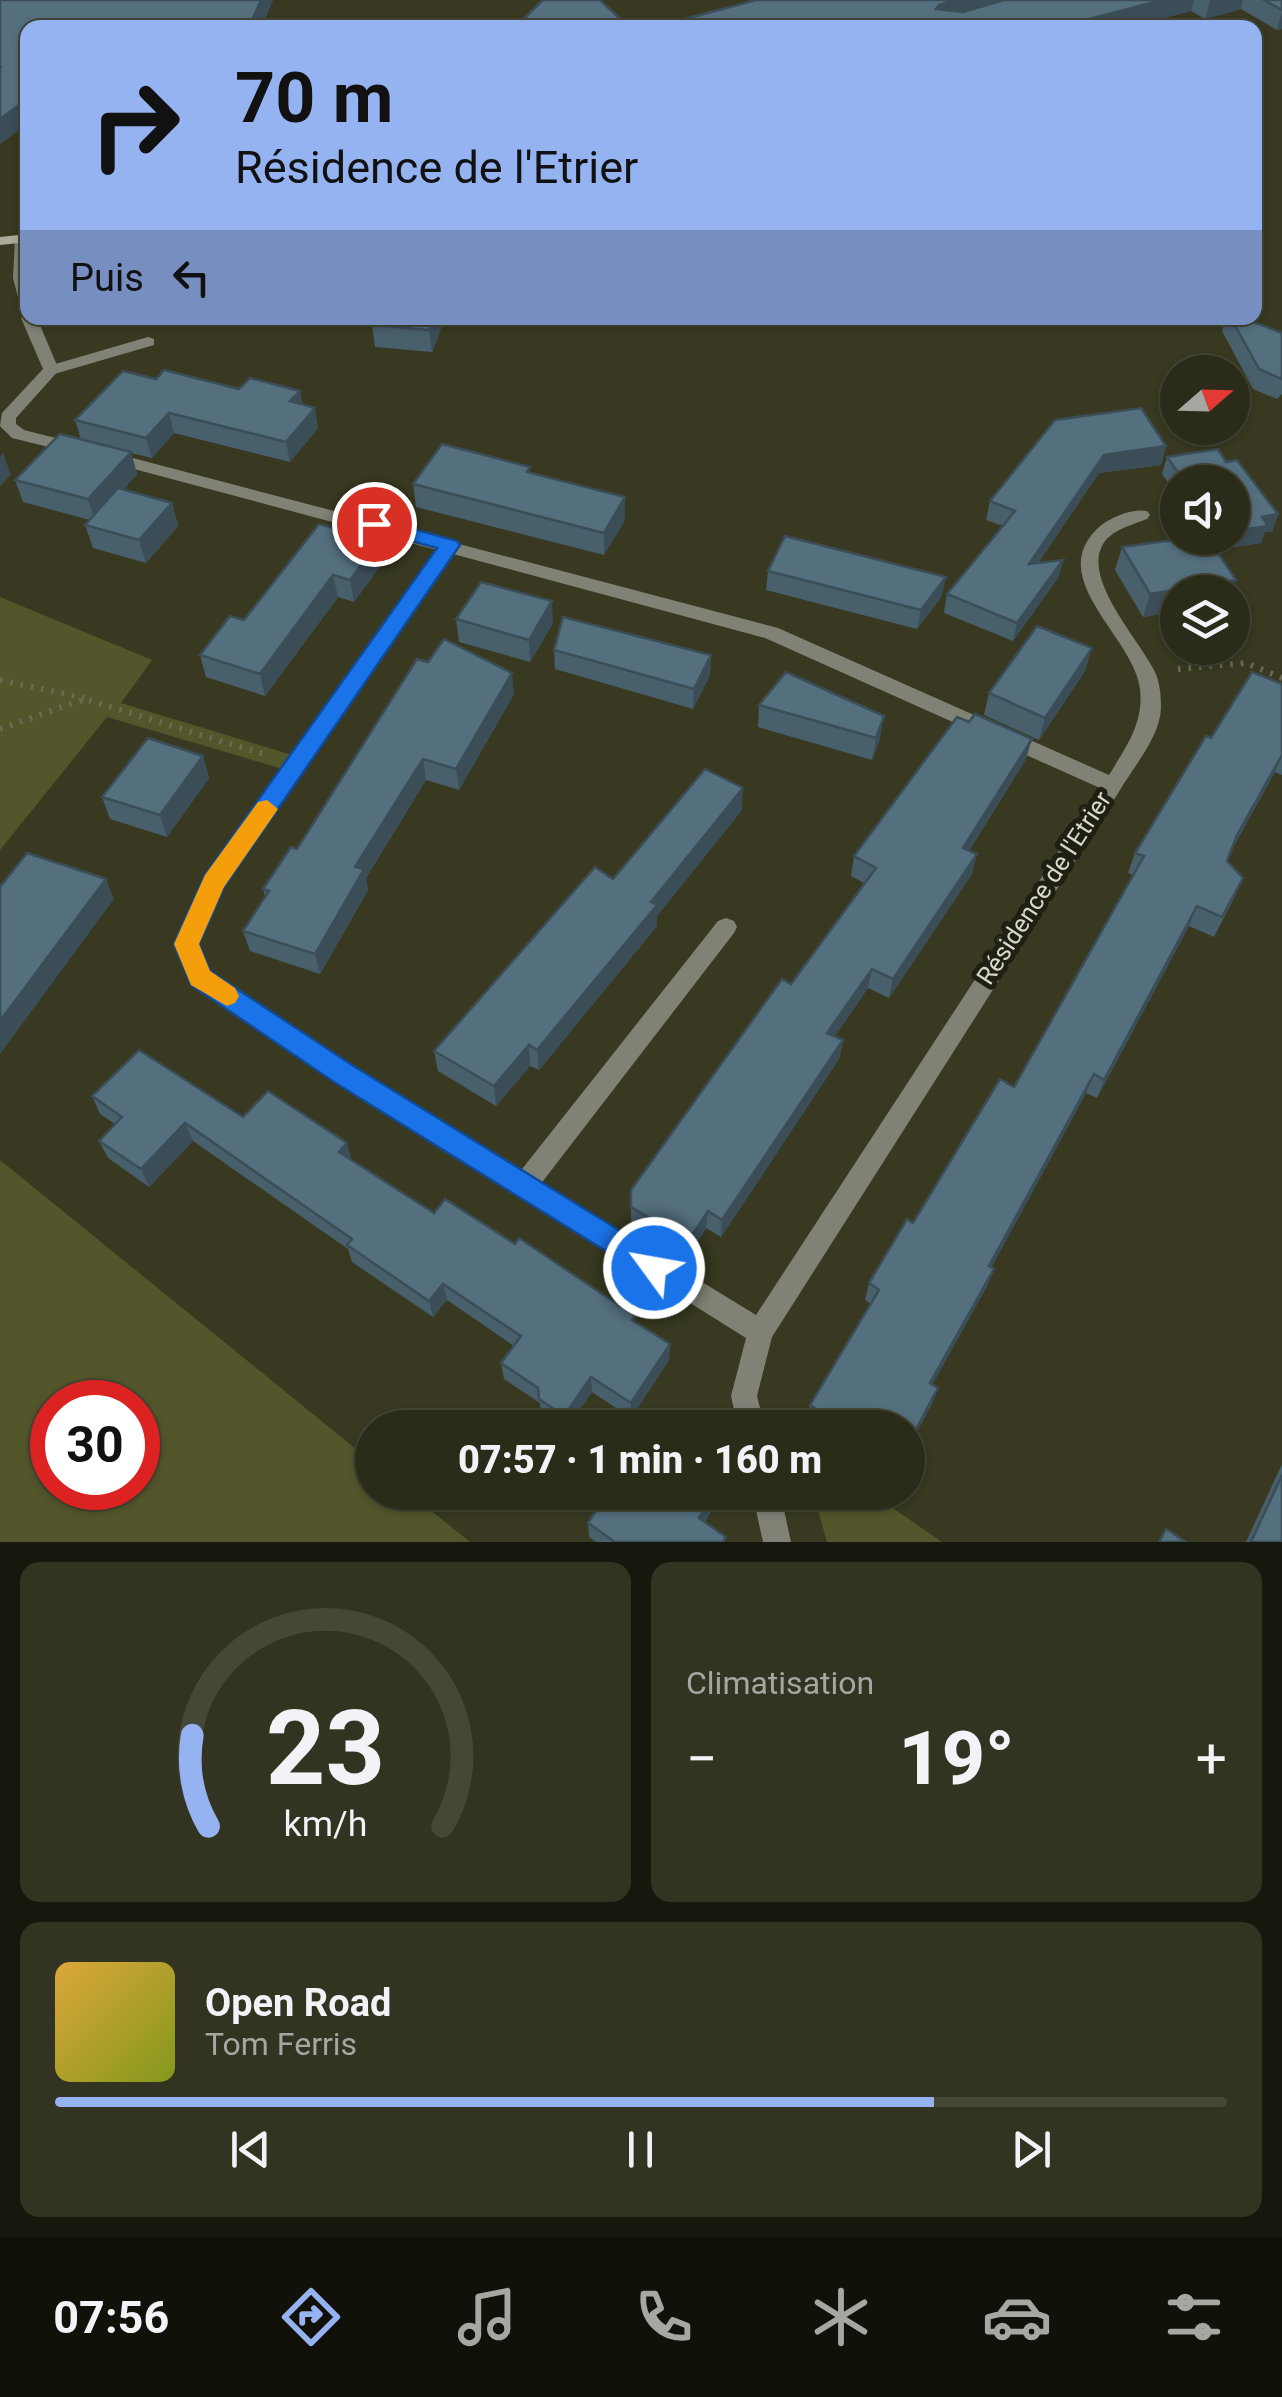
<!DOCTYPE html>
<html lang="fr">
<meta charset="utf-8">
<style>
body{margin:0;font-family:Roboto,sans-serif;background:#323321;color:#f1f3f6;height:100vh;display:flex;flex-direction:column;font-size:38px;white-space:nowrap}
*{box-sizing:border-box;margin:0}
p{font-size:32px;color:#a5a7a2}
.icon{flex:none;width:55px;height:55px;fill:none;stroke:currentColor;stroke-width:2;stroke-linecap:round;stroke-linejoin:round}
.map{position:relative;height:1542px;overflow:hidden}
.details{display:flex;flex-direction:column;gap:20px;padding:20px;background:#17180d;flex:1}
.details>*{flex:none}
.guide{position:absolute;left:20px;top:20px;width:1242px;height:305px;border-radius:20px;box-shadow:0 2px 8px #0004,0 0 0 2px #464737;background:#95b2f1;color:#111;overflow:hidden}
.needle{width:65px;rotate:70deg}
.tools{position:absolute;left:1160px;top:355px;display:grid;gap:20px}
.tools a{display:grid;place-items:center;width:90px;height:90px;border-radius:50%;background:#2a2b18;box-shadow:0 2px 8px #0004,0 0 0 2px #464737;font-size:50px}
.speed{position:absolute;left:30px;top:1380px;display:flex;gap:20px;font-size:50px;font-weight:700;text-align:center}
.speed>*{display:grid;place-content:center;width:130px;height:130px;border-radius:50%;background:#2a2b18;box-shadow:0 2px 8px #0004,0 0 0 2px #464737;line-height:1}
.speed .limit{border:15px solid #d22;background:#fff;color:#111}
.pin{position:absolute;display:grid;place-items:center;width:85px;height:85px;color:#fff;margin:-42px;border:5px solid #fff;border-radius:50%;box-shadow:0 2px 10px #0007}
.me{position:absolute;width:110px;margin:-55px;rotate:302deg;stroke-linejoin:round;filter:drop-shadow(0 0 8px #0008)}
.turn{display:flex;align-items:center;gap:35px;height:210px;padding:0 50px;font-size:45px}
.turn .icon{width:130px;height:130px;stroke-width:2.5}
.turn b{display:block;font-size:70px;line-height:85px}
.then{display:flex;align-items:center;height:95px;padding:0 50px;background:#0003;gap:20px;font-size:38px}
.big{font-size:75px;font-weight:800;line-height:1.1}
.details .widget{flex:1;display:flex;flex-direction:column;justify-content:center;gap:15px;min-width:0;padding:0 35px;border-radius:20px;background:#323321}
.details .dial{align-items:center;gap:0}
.dial svg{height:260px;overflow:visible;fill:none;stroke:#464737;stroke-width:7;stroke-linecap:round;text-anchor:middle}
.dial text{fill:#f1f3f6;stroke:none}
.song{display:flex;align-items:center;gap:30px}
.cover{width:120px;height:120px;border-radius:15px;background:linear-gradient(135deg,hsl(40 70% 55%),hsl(70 70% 35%))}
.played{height:10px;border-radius:5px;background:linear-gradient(90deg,#95b2f1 75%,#464737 75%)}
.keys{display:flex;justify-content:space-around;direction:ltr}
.heat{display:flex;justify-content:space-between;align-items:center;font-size:55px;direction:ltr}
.details .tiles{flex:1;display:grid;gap:20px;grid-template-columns:1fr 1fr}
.widget:last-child{grid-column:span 2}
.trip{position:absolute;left:355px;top:1410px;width:570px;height:100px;border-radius:50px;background:#2a2b18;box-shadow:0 2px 8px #0004,0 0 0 2px #464737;font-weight:800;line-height:100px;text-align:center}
.tabs{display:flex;height:160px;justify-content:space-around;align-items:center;background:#11110a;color:#a5a7a2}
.tabs .icon{width:70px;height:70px}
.tabs .current{color:#95b2f1}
.tabs b{font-size:45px;color:#f1f3f6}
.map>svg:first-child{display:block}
</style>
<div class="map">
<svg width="1282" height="1542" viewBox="0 0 1282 1542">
<rect width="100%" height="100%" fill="#383920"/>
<!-- green -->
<g fill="#53562b" fill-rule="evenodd">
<polygon points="0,597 152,660 121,703 302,758 293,772 107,717 0,850"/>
<path d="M 0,1160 L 372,1462 L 372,1492 L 409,1493 L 470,1542 L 0,1542 ZM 52,1402 L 138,1402 L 138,1488 L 52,1488 Z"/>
<polygon points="813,1493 871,1493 942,1542 827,1542"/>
</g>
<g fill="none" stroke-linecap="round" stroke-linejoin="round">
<!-- path -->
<g stroke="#6a6b55" stroke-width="6" stroke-dasharray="2.5 8" stroke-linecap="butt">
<polyline points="1178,669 1246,663 1282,678"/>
<polyline points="0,680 84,698"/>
<polyline points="0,729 85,699 263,754"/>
</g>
<!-- service -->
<g fill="#818276" fill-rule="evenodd">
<polygon points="148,337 154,339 154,345 51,375 43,370 45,367"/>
<polygon points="726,918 734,921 737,927 734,933 533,1194 524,1197 515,1194 512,1186 515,1178 718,921"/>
</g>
<!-- minor -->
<g fill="#818276" fill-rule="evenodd">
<polygon points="22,235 28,236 28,309 20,305 13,278 15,239"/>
<polygon points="28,314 28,318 37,318 59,370 16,418 16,424 24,430 83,445 83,453 77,454 12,438 0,426 2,413 43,369 21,318"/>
<path d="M 110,452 L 778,628 L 1109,775 C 1126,747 1144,723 1140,689 C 1134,637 1045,580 1097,529 C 1108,518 1132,508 1147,511 L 1150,515 L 1147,519 C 1132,525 1110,530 1102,546 C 1084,581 1139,640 1154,670 C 1160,681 1161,696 1161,708 C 1160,737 1134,766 1120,790 L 772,1337 L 757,1396 L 765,1428 L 738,1428 L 731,1396 L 746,1338 L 335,1081 L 192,984 L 175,944 L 207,876 L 437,550 L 104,461 L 102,457 ZM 453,554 L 765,638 L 1100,788 L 756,1315 L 351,1067 L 208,971 L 197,944 L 223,886 Z"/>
<polygon points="752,1492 780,1492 791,1542 763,1542"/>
</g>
<!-- secondary -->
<polygon fill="#aaac99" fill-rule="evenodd" points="28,234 28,242 0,245 0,237"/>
</g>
<!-- wall -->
<g fill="#485f6c">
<polygon points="0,0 273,0 261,28 28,28 28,123 0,144"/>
<polygon points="756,0 1282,0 1282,29 1277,30 1241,9 1205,19 1191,11 1126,28 651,28"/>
<polygon points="445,318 432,352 375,347 372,325"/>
<polygon points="1226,318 1243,318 1282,333 1282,394 1277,399 1253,389 1222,331"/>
<polygon points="156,379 303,405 318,428 290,462 174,433 152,458 131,453 137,474 123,490 172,503 178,526 146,563 93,548 85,525 90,520 23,502 15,480 81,439 75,420"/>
<polygon points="1166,446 1161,465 1099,473 1038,563 1063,560 1058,578 1013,641 944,613 947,594 1003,526 986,520 990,501"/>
<polygon points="1167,457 1226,462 1278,514 1272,532 1265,532 1261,543 1216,550 1178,592 1178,611 1143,617 1115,570 1122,547 1188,538 1232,538 1232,482 1178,482 1178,496 1162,474"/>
<polygon points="531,473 625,520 604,555 416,507 413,484"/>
<polygon points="319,524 383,562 354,602 338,597 265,696 206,677 200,655 244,620"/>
<polygon points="768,571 942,596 917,629 766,590"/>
<polygon points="456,619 553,623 530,662 459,642"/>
<polygon points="554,650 710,675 693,709 555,669"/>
<polygon points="1085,671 1039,740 984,715 989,693"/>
<polygon points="1282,684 1282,775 1275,772 1231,851 1227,861 1243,878 1234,898 1214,937 1189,926 1097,1098 1086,1093 991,1268 994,1269 987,1286 932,1385 932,1404 908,1428 818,1428 807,1421 810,1405 871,1304 865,1300 869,1283 1014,1087 1133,875 1128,873 1135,853 1211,738"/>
<polygon points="514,694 459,790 426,780 366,878 368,890 320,974 250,951 243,931 265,897 263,889 297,849"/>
<polygon points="759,705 880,739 872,760 758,727"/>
<polygon points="203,756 209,778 167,837 110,819 102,797"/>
<polygon points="1026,759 969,851 972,874 889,998 868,988 835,1036 843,1040 839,1059 721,1237 706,1228 687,1258 631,1224 631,1190 791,984 864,883 851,876 854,856"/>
<polygon points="742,810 657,916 657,926 539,1070 530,1066 496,1106 438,1071 434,1051 613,879"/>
<polygon points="92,1096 243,1117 347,1143 351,1159 434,1213 635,1322 670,1344 669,1360 631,1418 592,1392 567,1428 560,1428 541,1414 540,1403 504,1379 501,1363 514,1346 447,1300 433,1317 352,1262 348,1249 193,1141 149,1187 108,1158 99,1141 115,1124 100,1114"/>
<polygon points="1282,1464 1282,1542 1246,1542"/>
<polygon points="608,1492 717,1492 716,1502 705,1522 725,1542 596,1542 589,1537 588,1523"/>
</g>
<!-- shaded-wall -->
<g fill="#3b4e58">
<polygon points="261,0 273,0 261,28 252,28 251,23"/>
<polygon points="956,0 1020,0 936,24 936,9 939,5"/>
<polygon points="1162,0 1194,0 1191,11 1126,28 1055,28"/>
<polygon points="1210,0 1243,0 1241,9 1205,19"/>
<polygon points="1282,11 1282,29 1277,30"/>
<polygon points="28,98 28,123 0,144 0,119"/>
<polygon points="434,318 445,318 432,352 429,330"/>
<polygon points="300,391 304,411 290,401"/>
<polygon points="315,408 318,428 290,462 286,442"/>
<polygon points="169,413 174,433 152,458 146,438"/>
<polygon points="1166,446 1161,465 1099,473 1025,583 1029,564 1104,455"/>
<polygon points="131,452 137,474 95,521 88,499"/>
<polygon points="3,453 11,475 0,486 0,457"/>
<polygon points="625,497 625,520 604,555 604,533"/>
<polygon points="172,503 178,526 146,563 139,540"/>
<polygon points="1278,514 1272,532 1265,532 1261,543 1214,550 1218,538 1232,538 1232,531 1262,517"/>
<polygon points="379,540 383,562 354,602 350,580"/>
<polygon points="1063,560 1058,578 1013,641 1017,623"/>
<polygon points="333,575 338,597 265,696 260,674"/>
<polygon points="946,577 942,596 917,629 921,610"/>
<polygon points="1236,580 1232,592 1178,592 1178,611 1143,617 1150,594"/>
<polygon points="552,601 553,623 530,662 529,640"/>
<polygon points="1092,648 1085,671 1039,740 1045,718"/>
<polygon points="711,655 710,675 693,709 694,689"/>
<polygon points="512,673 514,694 459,790 456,769"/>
<polygon points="884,716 880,739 872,760 876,738"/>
<polygon points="1032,739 1026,759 958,868 963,848"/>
<polygon points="1282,755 1275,772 1228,855 1237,835"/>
<polygon points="203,756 209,778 167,837 160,815"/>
<polygon points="423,759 426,780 366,878 368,890 320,974 315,954 355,867"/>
<polygon points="743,788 742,810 657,916 657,926 539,1070 537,1050 651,902"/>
<polygon points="977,854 972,874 889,998 893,979"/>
<polygon points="106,879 114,899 0,1054 0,1021"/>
<polygon points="1197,906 1189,926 1097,1098 1104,1080"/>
<polygon points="872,969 868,988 824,1052 827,1033"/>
<polygon points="843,1040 839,1059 721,1237 722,1220"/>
<polygon points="529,1045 530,1066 496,1106 494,1086"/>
<polygon points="1094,1074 1086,1093 983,1283 989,1266"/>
<polygon points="185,1123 193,1141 149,1187 141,1169"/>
<polygon points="347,1143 351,1161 339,1152"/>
<polygon points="708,1211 706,1228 687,1258 688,1241"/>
<polygon points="994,1269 987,1286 924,1399 930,1383"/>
<polygon points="443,1284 447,1300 433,1317 429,1301"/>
<polygon points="670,1344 669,1360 631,1418 631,1403"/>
<polygon points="591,1377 592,1392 567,1428 565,1428 564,1416"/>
<polygon points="938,1388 932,1404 908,1449 908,1444"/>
<polygon points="714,1492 717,1492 716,1502 698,1533 699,1518"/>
</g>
<!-- building -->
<g fill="#546f7e" stroke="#3b4e58" stroke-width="2.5">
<polygon points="0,0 261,0 251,23 164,21 161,28 28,28 28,98 0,119 0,68 1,67 0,66"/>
<polygon points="543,0 600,0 630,28 514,28"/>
<polygon points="756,0 956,0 939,5 936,9 963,12 1004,0 1162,0 1055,28 651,28"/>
<polygon points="1264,0 1282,0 1282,10"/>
<polygon points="375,318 434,318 429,330 372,325"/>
<polygon points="1231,318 1243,318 1282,333 1282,379 1259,369"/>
<polygon points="164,370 239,389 250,378 300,391 290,401 315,408 286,442 169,413 146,438 75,420 123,371 156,379"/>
<polygon points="1141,408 1166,446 1104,455 1029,564 1063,560 1017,623 947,594 1015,511 990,501 1055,420"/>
<polygon points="60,434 131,452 88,499 15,480"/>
<polygon points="442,444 530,467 527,472 625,497 604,533 413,484"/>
<polygon points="1218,449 1226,462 1237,460 1278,514 1262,517 1268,526 1232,531 1232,482 1185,482 1167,457"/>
<polygon points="118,488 172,503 139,540 85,525"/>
<polygon points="319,524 379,540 350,580 333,575 260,674 200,655 230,616 244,620"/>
<polygon points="785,536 946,577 921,610 768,571"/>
<polygon points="1188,538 1208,538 1236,580 1150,594 1122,547"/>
<polygon points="481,582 552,601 529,640 456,619"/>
<polygon points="563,617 711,655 694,689 554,650"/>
<polygon points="1037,626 1092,648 1045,718 989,693"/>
<polygon points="444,639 512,673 456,769 423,759 355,867 364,869 315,954 243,931 269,891 263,889 291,847 297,849 417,659 428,662"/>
<polygon points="786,672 884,716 876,738 759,705"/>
<polygon points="1252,672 1282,684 1282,755 1237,835 1227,861 1243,878 1222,917 1197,906 1104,1080 1094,1074 989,1266 994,1269 930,1383 938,1388 908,1444 908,1428 845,1428 810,1405 879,1290 869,1283 907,1219 913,1223 1000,1079 1014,1087 1144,856 1135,853 1206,736 1211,738"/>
<polygon points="975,714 1032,739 963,848 977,854 893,979 872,969 827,1033 843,1040 722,1220 708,1211 688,1241 631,1207 631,1190 782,979 791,984 876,868 854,856 957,717 969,722"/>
<polygon points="148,738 203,756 160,815 102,797"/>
<polygon points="705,769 743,788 651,902 657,905 537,1050 529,1045 494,1086 434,1051 595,867 613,879"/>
<polygon points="27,853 106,879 0,1021 0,887"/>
<polygon points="139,1050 243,1117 268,1091 347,1143 339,1152 434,1213 445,1199 515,1244 519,1238 635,1316 632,1320 670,1344 631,1403 591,1377 564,1416 539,1399 538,1388 501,1363 521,1336 443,1284 429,1301 347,1245 352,1239 185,1123 141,1169 99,1141 122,1117 92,1096"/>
<polygon points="1282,1475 1282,1542 1251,1542"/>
<polygon points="608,1492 714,1492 699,1518 726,1537 723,1542 615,1542 588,1523"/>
<polygon points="1166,1529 1186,1542 1159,1542"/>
</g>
<!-- route -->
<polygon fill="#1a73e8" stroke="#114b97" stroke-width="2.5" points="374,518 457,541 460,545 224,887 199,944 210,971 352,1065 664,1258 668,1268 664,1277 654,1281 334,1082 191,985 174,944 205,875 437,548 367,529 364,524"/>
<!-- slow -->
<polygon fill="#f59e0b" points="267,800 278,809 224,887 199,944 210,971 235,988 239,996 235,1003 227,1006 191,985 174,944 205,875 258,802"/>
<g text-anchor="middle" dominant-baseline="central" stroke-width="10" stroke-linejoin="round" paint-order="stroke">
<!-- street labels -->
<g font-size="25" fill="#d7d9ca" stroke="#1f1f14">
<text transform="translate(1044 888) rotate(-57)">Résidence de l'Etrier</text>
</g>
</g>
</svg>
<div class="tools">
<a><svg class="needle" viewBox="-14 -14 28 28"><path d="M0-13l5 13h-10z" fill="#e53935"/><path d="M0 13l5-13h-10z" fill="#a5a7a2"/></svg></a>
<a><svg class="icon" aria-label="sound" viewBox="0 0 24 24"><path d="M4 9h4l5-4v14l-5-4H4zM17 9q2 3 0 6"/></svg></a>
<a><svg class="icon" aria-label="layers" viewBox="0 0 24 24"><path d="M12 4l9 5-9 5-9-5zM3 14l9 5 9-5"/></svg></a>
</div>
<div class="speed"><div class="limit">30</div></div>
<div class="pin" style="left:374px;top:524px;background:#d93025"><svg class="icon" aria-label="arrive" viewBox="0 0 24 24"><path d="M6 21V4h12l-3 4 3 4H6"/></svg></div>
<svg class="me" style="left:654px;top:1268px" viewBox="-20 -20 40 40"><circle r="17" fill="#1a73e8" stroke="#fff" stroke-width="3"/><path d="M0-11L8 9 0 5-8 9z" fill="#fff"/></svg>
<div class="trip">07:57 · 1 min · 160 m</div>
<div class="guide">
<div class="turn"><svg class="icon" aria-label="right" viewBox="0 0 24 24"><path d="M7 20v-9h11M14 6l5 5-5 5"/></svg><div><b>70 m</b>Résidence de l'Etrier</div></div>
<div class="then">Puis<svg class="icon" aria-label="left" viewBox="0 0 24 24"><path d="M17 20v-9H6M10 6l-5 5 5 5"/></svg></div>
</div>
</div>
<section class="details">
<div class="tiles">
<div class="widget dial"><svg viewBox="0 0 100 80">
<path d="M14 69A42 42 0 1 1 86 69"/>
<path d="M14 69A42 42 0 0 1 9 41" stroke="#95b2f1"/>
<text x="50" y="56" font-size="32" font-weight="700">23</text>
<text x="50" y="72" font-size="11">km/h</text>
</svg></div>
<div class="widget"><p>Climatisation</p>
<div class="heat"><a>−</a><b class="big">19°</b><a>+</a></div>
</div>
<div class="widget">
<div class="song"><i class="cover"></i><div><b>Open Road</b><p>Tom Ferris</p></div></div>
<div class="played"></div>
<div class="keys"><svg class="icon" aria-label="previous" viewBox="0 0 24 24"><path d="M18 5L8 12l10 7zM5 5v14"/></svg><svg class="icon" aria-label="pause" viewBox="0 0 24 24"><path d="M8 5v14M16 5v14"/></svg><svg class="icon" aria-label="next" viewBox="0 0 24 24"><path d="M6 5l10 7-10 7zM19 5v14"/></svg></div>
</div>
</div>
</section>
<nav class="tabs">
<b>07:56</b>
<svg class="icon current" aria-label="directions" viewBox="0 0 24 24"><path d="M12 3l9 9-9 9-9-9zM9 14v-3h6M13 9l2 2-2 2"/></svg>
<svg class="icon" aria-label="music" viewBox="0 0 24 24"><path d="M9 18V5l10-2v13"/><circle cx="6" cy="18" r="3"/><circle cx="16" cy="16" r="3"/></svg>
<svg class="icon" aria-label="phone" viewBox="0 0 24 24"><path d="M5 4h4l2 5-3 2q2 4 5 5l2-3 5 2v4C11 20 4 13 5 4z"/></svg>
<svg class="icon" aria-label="climate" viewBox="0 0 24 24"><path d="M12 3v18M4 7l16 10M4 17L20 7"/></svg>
<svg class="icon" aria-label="car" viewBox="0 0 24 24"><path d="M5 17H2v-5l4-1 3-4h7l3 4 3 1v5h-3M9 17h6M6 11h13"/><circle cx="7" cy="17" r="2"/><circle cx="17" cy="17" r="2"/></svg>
<svg class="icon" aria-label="filters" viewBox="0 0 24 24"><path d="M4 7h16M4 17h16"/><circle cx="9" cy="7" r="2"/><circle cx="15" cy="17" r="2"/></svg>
</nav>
